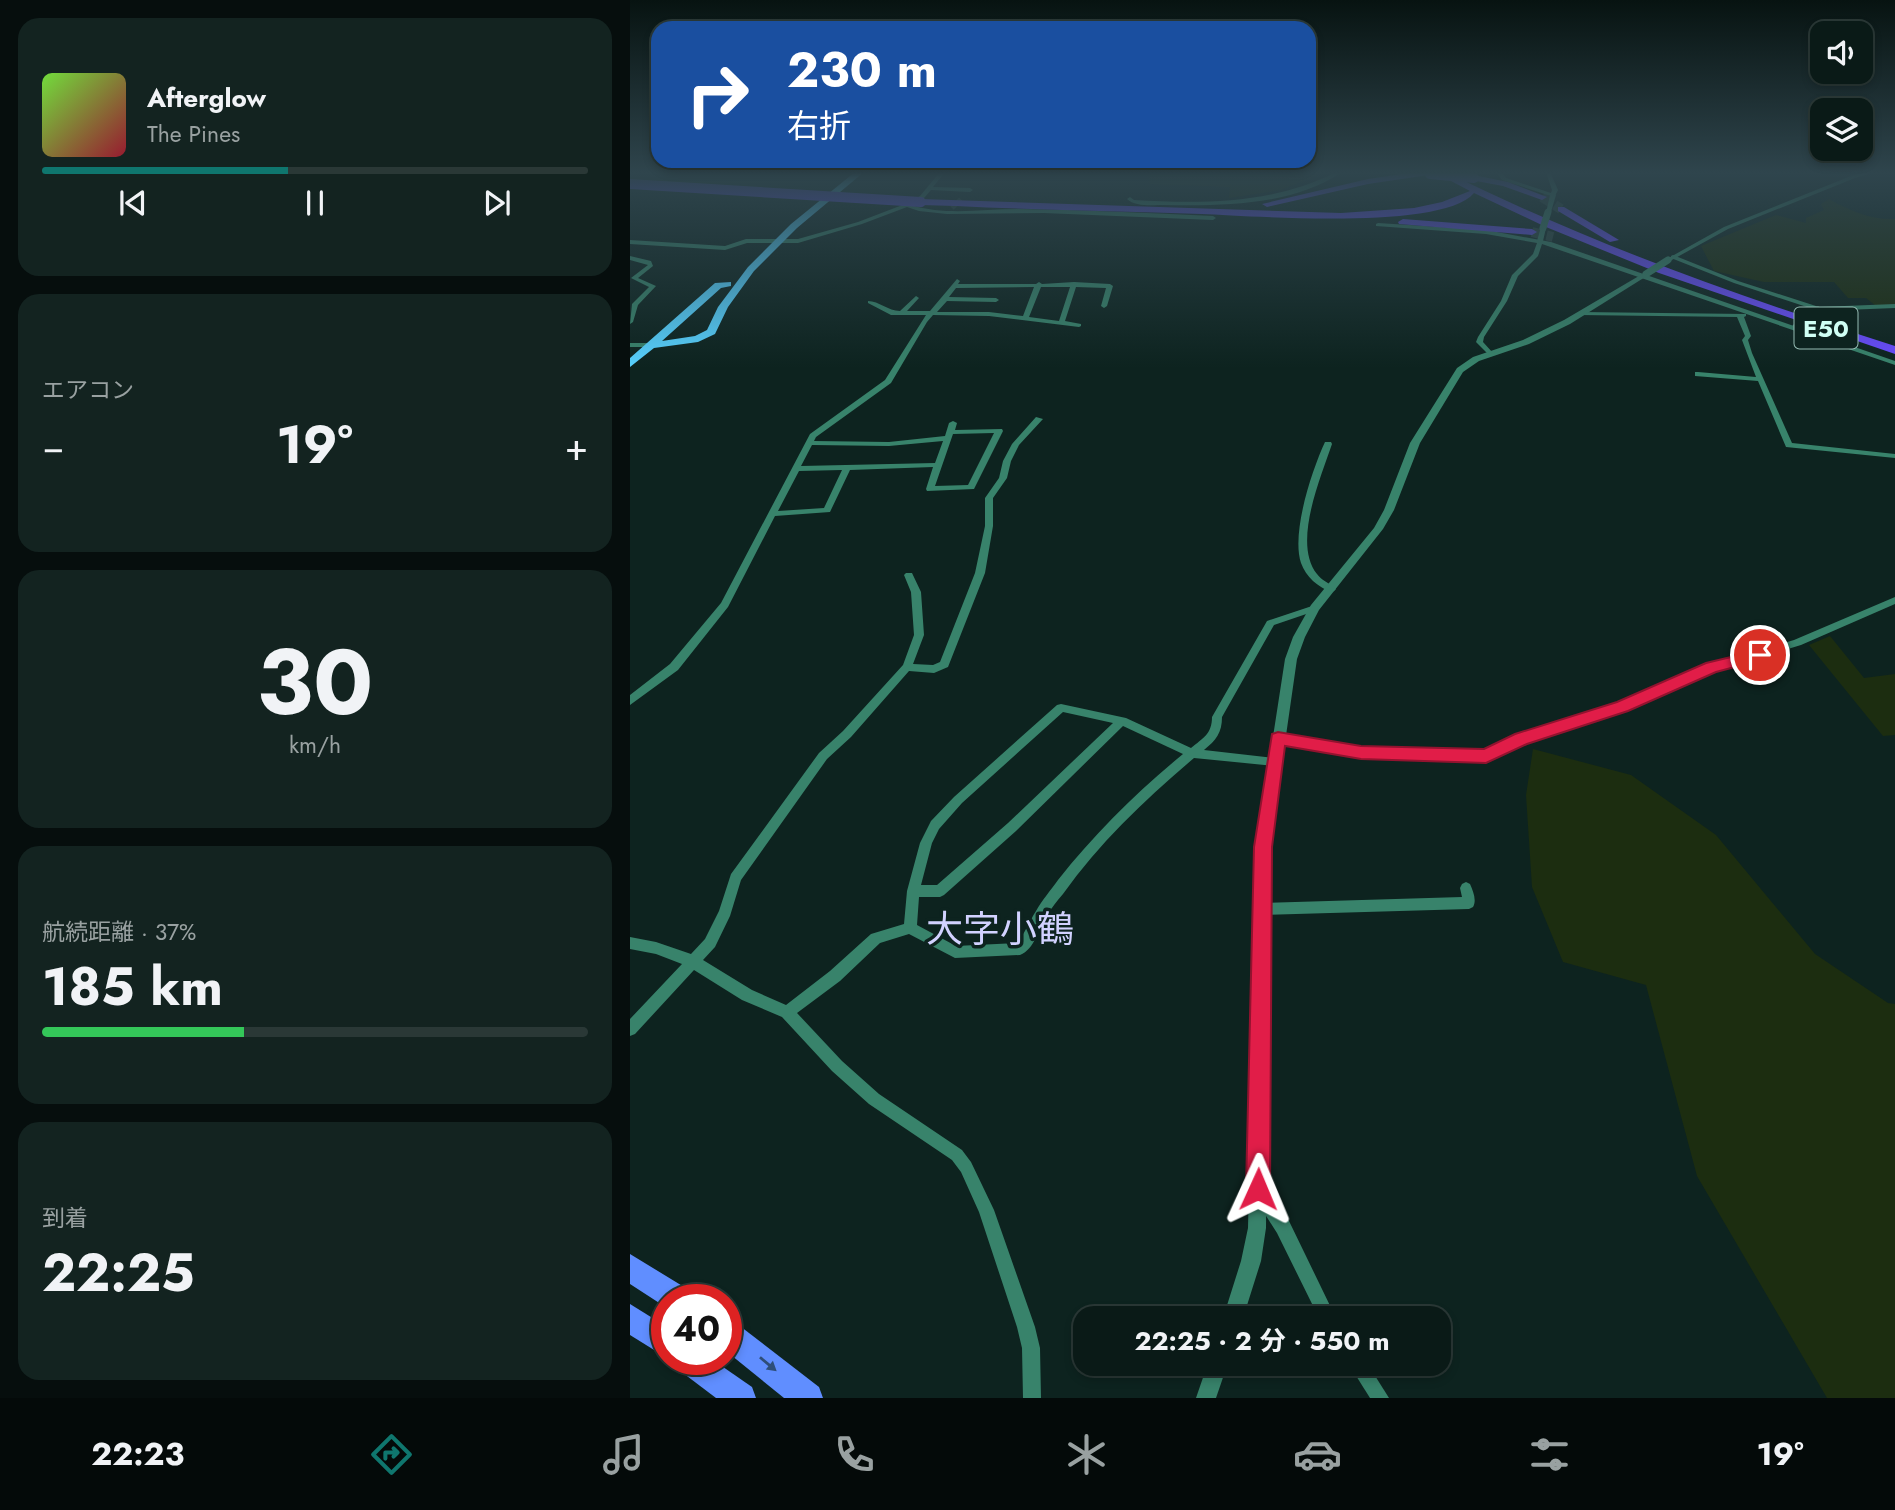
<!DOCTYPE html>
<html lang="ja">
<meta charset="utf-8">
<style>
body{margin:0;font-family:Jost,"Noto Sans JP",sans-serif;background:#132320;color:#f1f3f6;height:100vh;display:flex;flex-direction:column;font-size:26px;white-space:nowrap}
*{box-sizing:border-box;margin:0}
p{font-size:23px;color:#99a1a1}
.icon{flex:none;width:38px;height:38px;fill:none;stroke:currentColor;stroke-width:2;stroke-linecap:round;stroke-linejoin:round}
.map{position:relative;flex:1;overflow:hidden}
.drawer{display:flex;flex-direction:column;gap:18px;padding:18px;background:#060e0d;width:630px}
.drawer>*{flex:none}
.guide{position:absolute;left:21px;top:21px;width:665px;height:147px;border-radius:21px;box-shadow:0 4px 10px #0003,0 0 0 2px #2a3836;background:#1a4fa0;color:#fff;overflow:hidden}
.fabs{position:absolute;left:1180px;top:21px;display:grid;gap:14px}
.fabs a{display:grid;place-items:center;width:63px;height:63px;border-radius:14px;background:#0a1a17;box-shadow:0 4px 10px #0003,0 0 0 2px #2a3836;font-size:35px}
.speed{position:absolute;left:21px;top:1284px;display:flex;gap:14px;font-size:35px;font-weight:700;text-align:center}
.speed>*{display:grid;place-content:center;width:91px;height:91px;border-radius:50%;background:#0a1a17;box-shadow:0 4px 10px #0003,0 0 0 2px #2a3836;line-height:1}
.speed .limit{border:10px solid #d22;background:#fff;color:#111}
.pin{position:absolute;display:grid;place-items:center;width:60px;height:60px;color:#fff;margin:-30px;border:4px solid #fff;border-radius:50%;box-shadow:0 2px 7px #0007}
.me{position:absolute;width:77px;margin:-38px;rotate:1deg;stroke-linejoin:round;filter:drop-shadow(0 0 5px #0008)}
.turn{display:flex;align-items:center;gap:24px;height:147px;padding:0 21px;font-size:32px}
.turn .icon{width:91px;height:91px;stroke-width:2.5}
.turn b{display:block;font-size:49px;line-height:60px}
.big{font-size:52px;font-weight:700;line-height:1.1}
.drawer .widget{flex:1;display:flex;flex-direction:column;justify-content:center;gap:10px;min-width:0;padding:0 24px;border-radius:21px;background:#132320}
.drawer .dial{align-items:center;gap:0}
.dial b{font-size:91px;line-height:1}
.song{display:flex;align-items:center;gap:21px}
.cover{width:84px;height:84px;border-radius:10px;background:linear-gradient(135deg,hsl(100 70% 55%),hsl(350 70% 35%))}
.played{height:7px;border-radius:4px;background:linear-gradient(90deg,#0f766e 45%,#2a3836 45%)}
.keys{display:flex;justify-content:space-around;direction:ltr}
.heat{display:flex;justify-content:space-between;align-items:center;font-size:38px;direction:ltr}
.charge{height:10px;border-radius:5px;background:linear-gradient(90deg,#34c759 37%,#2a3836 0)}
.trip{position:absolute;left:443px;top:1306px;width:378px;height:70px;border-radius:21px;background:#0a1a17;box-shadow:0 4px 10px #0003,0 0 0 2px #2a3836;font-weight:700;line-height:70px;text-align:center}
.dock{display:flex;height:112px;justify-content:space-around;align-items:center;background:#040a09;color:#99a1a1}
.dock .icon{width:49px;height:49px}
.dock .on{color:#0f766e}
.dock b{font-size:32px;color:#f1f3f6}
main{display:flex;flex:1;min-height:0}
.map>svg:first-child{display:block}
</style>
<main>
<section class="drawer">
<div class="widget">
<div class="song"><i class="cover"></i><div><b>Afterglow</b><p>The Pines</p></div></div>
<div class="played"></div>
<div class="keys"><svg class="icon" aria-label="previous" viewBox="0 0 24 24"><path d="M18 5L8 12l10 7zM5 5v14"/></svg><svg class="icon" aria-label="pause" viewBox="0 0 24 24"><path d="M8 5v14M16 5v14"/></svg><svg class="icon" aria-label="next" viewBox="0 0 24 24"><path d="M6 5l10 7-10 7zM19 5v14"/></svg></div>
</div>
<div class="widget"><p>エアコン</p>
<div class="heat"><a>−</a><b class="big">19°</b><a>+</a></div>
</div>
<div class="widget dial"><b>30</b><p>km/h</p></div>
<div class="widget"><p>航続距離 · 37%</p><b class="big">185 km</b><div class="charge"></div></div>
<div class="widget"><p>到着</p><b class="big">22:25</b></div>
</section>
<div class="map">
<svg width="1265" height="1398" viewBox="0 0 1265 1398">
<rect width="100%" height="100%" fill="#0d231f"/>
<!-- green -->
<g fill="#1c2d10">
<polygon points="518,172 695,172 651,190 599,198 600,187 520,184"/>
<path d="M 1199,199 C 1221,211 1240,220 1265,219 L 1265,304 L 1246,306 L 1236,298 L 1218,298 L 1204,282 L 1134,282 L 1084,271 L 1071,246 L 1146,215 L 1176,223 L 1176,218 L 1194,210 L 1191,204 Z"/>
<polygon points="1200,636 1234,678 1265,674 1265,735 1253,736 1179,645"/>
<polygon points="903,749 1001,775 1086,835 1185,954 1258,1003 1265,1004 1265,1398 1197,1398 1067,1176 1016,985 933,962 902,887 896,795"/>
</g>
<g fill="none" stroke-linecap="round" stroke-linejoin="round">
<!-- minor-tunnel -->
<polyline stroke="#2a443f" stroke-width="5" stroke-dasharray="5 2.5" stroke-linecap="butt" points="322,208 331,199"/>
<!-- motorway-tunnel -->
<g stroke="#2a443f" stroke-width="10" stroke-dasharray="10 5" stroke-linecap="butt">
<polyline points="912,197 931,209"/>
<polyline points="902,232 923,237"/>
</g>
<!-- minor -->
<g fill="#38836b" fill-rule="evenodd">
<path d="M 310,172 L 315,172 L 303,187 L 340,188 L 343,190 L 340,192 L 301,190 L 294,198 L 281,205 C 316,216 353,209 389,209 C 454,210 518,213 583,216 L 586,218 L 583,220 L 414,213 L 317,214 L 289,211 L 277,207 L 232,224 L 168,243 L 117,243 L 95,250 L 0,244 L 0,240 L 95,246 L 116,239 L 168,239 L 228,222 L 275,204 L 290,196 Z"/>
<path d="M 706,172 L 712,172 C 662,206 592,206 533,205 C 523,205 505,207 497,199 L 500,197 L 504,200 C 573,204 644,204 706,172 Z"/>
<polygon points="866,172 871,172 876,178 921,193 922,190 916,172 920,172 928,190 925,196 921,196 872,180"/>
<polygon points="748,223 856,230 921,242 1265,361 1265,365 912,244 908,256 888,276 877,301 854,337 853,342 863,353 858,354 846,342 848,337 871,301 882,275 903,254 907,243 856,234 746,226 746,224"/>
<polygon points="1043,255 1108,281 1189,307 1265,304 1265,308 1189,311 1104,283 1041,258 1041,256"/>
<polygon points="0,256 21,261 23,266 8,278 26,286 8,305 3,322 0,324 2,304 19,287 1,278 18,265 0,260"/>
<path d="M 327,279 L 330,281 L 328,284 L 406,284 L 409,282 L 412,284 L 444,282 L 480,284 L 483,286 L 477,306 L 474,308 L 471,306 L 476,288 L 446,287 L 435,321 L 451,324 L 451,326 L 449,327 L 359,316 L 303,315 L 297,322 L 261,383 L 186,437 L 184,441 L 259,442 L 315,436 L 319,423 L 323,421 L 327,423 L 325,430 L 372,429 L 373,431 L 344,489 L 297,491 L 296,489 L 303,467 L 220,470 L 200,512 L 145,516 L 98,607 L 48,670 L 0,705 L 0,695 L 40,664 L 91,603 L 180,434 L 255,380 L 296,315 L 261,315 L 238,303 L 238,301 C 249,301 258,311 270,311 L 286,296 L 289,298 L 277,311 L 300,311 ZM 404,287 L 393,316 L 359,312 L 307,312 L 317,301 L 366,302 L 369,300 L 366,298 L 319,297 L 326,288 ZM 411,287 L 440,287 L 429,321 L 399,317 ZM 364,433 L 338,485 L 305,486 L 323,434 ZM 313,441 L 305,463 L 171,466 L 182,445 L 259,446 ZM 212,470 L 194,508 L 148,511 L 169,471 Z"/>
<polygon points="951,312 1116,314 1116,316 1114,317 1121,336 1118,340 1122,353 1162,443 1265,454 1265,458 1156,447 1128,381 1065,376 1065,372 1068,372 1126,377 1112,340 1115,336 1107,317 949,315 948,314"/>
<polygon points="0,343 22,343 25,345 22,347 0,347"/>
<path d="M 406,417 L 413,419 L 389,445 L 381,461 L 377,478 L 363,498 L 363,526 L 355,573 L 318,667 L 304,673 L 279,671 L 221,737 L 197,759 L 111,880 L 100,916 L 85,947 L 73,960 L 122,990 L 156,1005 L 200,971 L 241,934 L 274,924 L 277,891 L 290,843 L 301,821 L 324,797 L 427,705 L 431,704 L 496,718 L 561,748 C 573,738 582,734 582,717 L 637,621 L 682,606 L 688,606 L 690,608 L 688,610 L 644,625 L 592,717 C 592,733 586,740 574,750 L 645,758 L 649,759 L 651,762 L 649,765 L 645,766 L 564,758 C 516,799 470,842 433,894 C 427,901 421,908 417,916 C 408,929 405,949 390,955 L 325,958 L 279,934 L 250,943 L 210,981 L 167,1013 L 212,1061 L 249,1094 L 332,1150 L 341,1162 L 364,1210 L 405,1327 L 410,1348 L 411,1398 L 393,1398 L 392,1348 L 387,1327 L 349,1212 L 331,1172 L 322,1160 L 239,1104 L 202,1071 L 152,1017 L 112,1000 L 64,970 L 5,1034 L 0,1036 L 0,1019 L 52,964 L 26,954 L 0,949 L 0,937 L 26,942 L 61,954 L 75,939 L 89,911 L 101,874 L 189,753 L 213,731 L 273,665 L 284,635 L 281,592 L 274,575 L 276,573 L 282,573 L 291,592 L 294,635 L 283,664 L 303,665 L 310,662 L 345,573 L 355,526 L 355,498 L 369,478 L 373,461 L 382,444 ZM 433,712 L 483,723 L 378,823 L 307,885 L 291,885 L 302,843 L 309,829 L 332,803 ZM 493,726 L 553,754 C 507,792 465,833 428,880 C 421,890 412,900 406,911 C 399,922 395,933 387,943 L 326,946 L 287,925 L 289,897 L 310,897 L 314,895 L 386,831 Z"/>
<path d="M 695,442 L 701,442 L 702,444 C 691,477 662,543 687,574 C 691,580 699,583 704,587 L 706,589 L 704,591 L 701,592 C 688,587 676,577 671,563 C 661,533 682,470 695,442 Z"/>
<polygon points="1265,597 1265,604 1171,645 1085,671 997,710 895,742 856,760 731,757 648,743 644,742 643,739 644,736 648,735 731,749 855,752 887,736 989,704 1078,665 1164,640"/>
<path d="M 836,882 L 840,884 C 843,891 847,900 843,907 L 839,909 L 631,915 L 627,913 L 625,909 L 627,905 L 631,903 L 832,897 L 830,888 L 832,884 Z"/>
<polygon points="630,1183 636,1185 659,1221 706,1318 689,1318 647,1233 624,1197 622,1191 624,1185"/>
<polygon points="718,1363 737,1363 759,1398 740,1398"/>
</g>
<!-- tertiary -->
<g fill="#38836b" fill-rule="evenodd">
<polygon points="1236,172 1246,172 1225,178 1098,229 1040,261 1035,260 1094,227 1221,176"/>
<polygon points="923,193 926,195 921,212 916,213 920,195"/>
<polygon points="911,227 916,228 913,241 910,243 907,241"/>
<polygon points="1014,273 1020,274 940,324 899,344 849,361 833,372 790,443 764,510 753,529 689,610 675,637 667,659 640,847 636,1228 631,1261 613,1318 593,1318 611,1261 618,1228 626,847 655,659 663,637 681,605 744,528 754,510 780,443 827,368 843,357 893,340 934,320"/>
<polygon points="578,1363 598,1363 586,1398 566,1398"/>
</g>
<!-- primary -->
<polygon fill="#57d1ff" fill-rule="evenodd" points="225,172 234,172 167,228 124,271 98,307 85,334 68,342 24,348 0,367 0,358 85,283 101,282 101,286 91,288 32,341 65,336 77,330 88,307 118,267 161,224"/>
<!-- trunk -->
<g fill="#608eff" fill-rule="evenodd">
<polygon points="0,1254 59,1290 63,1300 37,1300 37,1308 0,1284"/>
<polygon points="0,1304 37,1327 37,1358 0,1335"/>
<polygon points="96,1319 106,1323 189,1387 193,1398 154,1398 96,1351"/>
<polygon points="44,1360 83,1360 122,1387 126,1398 86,1398 49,1370"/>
</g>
<!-- motorway -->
<g fill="#694bff" fill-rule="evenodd">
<polygon points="785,172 805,174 738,184 637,207 632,204 738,179"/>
<path d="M 804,172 L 816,172 C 961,244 1111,297 1265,346 L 1265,354 L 1029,273 L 916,227 L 844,193 C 812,231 624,216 572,214 C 490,211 408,210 326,206 L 291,205 L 286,202 L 291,199 L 711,213 L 784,208 L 812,202 L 840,191 Z"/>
<polygon points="844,175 878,182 917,197 912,200 873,186 841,180 839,178"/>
<polygon points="928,207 934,207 989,240 980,242 928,211"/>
<polygon points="773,219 902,229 907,232 902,235 769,224 768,222"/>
</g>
<!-- minor-bridge -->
<polyline stroke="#38836b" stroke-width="7" points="1166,327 1188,310"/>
<!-- tertiary-bridge -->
<g stroke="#38836b" stroke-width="7">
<polyline points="913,228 918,212"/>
<polyline points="1016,274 1038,260"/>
</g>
<!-- motorway-bridge -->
<g stroke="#694bff" stroke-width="10">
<polyline points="800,174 844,178"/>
<polyline points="0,184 291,202"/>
</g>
</g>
<!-- one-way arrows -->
<defs><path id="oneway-solid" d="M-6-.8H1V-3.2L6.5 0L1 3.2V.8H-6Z" transform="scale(1.75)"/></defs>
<use fill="#2e4e79" href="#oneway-solid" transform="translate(138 1364) rotate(40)"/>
<!-- sky -->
<linearGradient id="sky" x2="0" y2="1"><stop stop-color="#071311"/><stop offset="0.47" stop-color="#2f454d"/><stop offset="1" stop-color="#2f454d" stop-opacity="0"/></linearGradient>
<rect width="1265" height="368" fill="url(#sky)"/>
<!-- route -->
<polygon fill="#e11d48" stroke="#92132f" stroke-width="2" points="1130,650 1138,655 1135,659 1086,672 998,711 897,744 856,763 731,759 655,746 642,847 640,1189 636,1197 628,1200 620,1197 616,1189 624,847 642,734 648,732 731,746 854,749 885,734 987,702 1076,663"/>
<g text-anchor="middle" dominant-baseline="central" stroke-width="7" stroke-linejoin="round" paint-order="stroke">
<!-- shield labels -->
<rect fill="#0d231f" stroke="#96bdb4" stroke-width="2" x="1164.5" y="307.5" width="63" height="41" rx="5"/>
<g font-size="24" font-weight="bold" fill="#d0fff4">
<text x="1196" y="328">E50</text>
</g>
<!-- near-quarter labels -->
<g font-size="37" fill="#d2d2ff" stroke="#0d231f">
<text x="370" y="929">大字小鶴</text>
</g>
</g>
</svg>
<div class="fabs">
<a><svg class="icon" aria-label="sound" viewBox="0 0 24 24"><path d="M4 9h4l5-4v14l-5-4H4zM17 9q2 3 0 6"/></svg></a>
<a><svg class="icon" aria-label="layers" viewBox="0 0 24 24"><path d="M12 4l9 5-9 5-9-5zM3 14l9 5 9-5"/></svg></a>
</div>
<div class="speed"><div class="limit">40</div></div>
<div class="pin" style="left:1130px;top:655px;background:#d93025"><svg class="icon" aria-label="arrive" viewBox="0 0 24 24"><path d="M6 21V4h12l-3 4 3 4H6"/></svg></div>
<svg class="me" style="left:628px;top:1189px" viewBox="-20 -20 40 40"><path d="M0-17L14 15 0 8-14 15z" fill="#e11d48" stroke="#fff" stroke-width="4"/></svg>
<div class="trip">22:25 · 2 分 · 550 m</div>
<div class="guide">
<div class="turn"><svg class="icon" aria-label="right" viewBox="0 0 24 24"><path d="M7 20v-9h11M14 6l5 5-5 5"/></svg><div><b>230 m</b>右折</div></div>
</div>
</div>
</main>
<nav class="dock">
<b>22:23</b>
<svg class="icon on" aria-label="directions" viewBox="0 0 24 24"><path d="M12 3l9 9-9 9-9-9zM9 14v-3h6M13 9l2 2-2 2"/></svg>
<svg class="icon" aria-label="music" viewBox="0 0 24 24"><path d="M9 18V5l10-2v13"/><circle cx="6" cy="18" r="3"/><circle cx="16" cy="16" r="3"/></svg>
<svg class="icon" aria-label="phone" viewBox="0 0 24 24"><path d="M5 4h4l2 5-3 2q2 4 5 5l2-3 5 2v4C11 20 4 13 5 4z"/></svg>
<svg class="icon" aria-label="climate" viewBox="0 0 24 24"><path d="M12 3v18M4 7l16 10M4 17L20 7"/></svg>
<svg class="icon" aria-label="car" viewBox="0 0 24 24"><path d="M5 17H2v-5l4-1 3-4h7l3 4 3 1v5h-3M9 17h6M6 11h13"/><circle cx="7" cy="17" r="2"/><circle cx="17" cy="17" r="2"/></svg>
<svg class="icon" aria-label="filters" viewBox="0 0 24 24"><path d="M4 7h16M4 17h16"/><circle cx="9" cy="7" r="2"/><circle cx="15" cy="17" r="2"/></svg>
<b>19°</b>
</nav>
